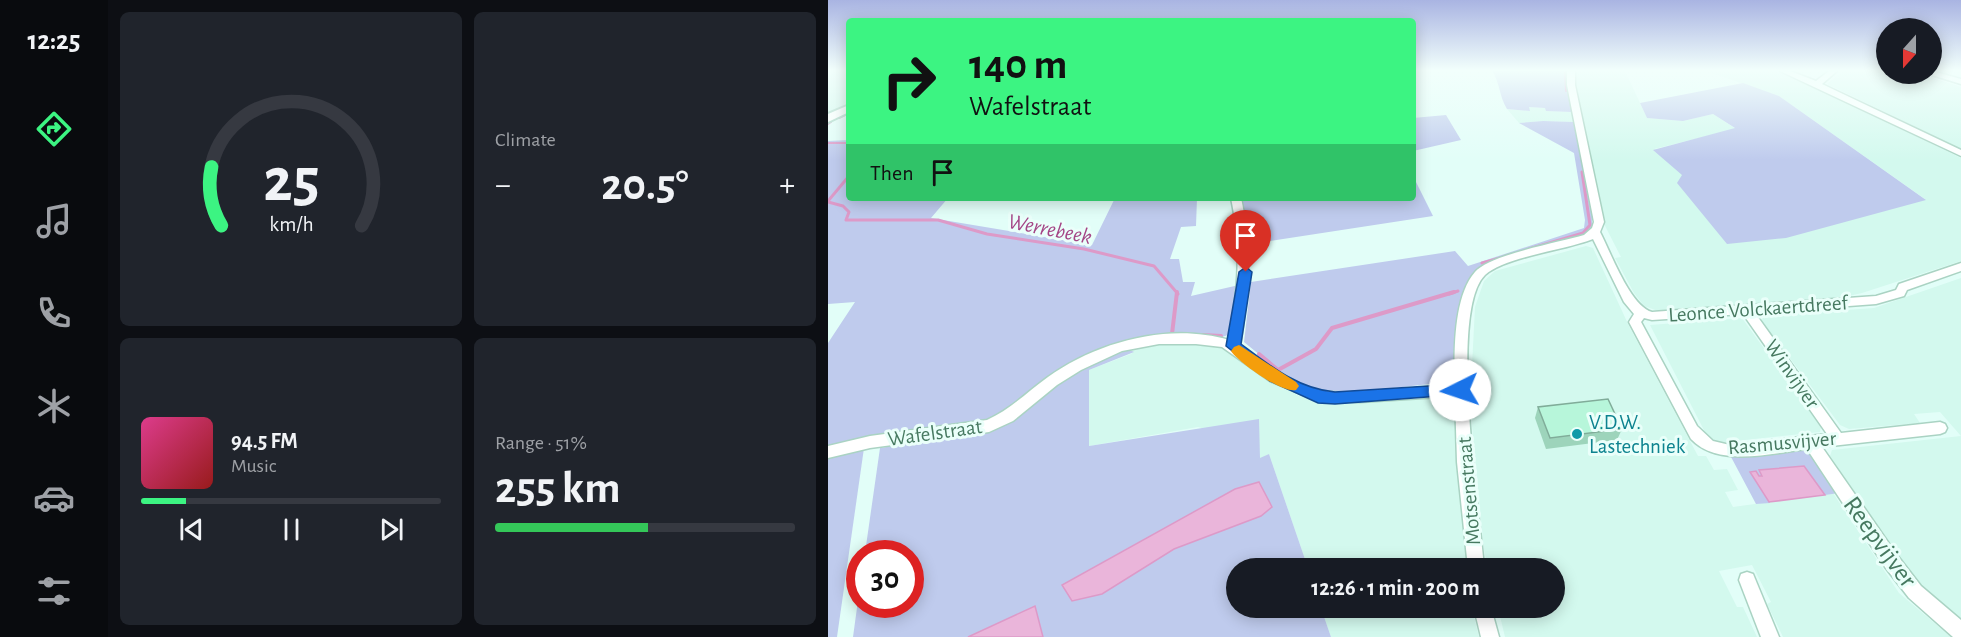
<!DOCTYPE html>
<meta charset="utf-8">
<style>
body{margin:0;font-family:"Alegreya Sans",sans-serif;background:#20242c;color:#f1f3f6;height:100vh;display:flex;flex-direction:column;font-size:22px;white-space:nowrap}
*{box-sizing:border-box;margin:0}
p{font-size:20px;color:#9ea1a6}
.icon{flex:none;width:33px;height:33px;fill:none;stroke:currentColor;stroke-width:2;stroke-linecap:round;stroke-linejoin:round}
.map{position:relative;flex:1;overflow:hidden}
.drawer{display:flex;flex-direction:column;gap:12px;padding:12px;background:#0d0f14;width:720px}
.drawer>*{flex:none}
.top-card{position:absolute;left:18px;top:18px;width:570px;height:183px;border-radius:6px;box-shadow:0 3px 15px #0003;background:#3cf482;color:#111;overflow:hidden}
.needle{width:39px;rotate:201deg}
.fabs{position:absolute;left:1048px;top:18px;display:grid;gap:12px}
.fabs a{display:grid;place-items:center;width:66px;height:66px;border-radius:50%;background:#171b24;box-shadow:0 3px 15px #0003;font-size:30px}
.speed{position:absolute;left:18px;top:540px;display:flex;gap:12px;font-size:30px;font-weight:700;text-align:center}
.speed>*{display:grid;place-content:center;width:78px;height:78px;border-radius:50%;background:#171b24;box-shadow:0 3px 15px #0003;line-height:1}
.speed .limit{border:9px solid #d22;background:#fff;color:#111}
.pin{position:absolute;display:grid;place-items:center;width:51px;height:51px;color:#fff;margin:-62px -26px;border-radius:50% 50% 50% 0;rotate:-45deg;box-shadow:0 0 6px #0007}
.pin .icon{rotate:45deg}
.me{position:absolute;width:66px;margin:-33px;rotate:266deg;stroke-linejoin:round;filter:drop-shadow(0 0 4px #0008)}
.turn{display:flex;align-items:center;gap:21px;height:126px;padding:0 24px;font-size:27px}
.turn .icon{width:78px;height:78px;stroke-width:2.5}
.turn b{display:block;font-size:42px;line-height:51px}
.then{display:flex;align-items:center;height:57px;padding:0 24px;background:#0003;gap:12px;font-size:22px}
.big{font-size:45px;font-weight:700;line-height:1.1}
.drawer .tile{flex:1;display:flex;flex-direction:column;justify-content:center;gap:9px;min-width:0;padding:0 21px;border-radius:9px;background:#20242c}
.drawer .dial{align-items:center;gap:0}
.dial svg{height:156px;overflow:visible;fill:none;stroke:#363941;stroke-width:7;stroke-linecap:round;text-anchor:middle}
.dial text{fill:#f1f3f6;stroke:none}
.song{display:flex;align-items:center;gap:18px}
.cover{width:72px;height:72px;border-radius:9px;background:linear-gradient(135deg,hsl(330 70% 55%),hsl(0 70% 35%))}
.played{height:6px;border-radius:3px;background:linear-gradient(90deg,#3cf482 15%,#363941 15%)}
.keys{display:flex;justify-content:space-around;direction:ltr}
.heat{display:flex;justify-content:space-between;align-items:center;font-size:33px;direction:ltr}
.charge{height:9px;border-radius:4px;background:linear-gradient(90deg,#34c759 51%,#363941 0)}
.drawer .tiles{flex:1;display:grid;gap:12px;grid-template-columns:repeat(2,1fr)}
.trip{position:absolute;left:398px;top:558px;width:339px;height:60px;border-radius:30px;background:#171b24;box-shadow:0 3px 15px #0003;font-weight:700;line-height:60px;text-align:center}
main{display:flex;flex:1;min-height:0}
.dock{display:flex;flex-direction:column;width:108px;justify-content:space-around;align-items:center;background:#090b0e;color:#9ea1a6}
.dock .icon{width:42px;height:42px}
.dock .on{color:#3cf482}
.dock b{font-size:27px;color:#f1f3f6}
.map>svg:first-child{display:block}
</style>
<main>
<nav class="dock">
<b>12:25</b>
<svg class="icon on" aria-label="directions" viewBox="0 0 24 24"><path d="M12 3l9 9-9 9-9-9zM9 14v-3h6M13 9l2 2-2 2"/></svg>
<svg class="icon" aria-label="music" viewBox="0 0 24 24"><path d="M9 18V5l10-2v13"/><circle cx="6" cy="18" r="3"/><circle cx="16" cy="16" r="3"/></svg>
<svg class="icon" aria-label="phone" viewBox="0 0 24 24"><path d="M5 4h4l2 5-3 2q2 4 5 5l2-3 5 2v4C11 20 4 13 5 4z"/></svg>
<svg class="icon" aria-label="climate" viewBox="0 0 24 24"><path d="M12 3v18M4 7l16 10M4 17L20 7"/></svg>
<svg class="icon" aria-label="car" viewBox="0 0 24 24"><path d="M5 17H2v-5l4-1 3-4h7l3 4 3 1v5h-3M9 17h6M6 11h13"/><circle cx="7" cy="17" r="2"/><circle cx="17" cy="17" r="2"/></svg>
<svg class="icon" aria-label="filters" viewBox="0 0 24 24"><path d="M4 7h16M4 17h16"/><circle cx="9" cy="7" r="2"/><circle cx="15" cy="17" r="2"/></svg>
</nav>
<section class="drawer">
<div class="tiles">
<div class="tile dial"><svg viewBox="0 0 100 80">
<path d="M14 69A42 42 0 1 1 86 69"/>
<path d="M14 69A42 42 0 0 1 9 39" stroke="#3cf482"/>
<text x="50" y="56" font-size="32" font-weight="700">25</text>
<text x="50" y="72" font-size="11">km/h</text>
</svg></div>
<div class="tile"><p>Climate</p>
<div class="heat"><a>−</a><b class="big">20.5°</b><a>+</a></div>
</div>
<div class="tile">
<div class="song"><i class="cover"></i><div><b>94.5 FM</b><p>Music</p></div></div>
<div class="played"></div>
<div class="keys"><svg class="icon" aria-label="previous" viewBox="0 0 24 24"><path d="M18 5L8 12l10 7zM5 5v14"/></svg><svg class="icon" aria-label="pause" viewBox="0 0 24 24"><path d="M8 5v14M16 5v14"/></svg><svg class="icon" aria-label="next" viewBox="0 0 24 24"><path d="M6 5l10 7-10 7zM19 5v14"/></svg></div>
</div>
<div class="tile"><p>Range · 51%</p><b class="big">255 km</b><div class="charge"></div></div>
</div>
</section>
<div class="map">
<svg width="1133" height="637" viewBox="0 0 1133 637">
<rect width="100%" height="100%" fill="#e2fef8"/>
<!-- residential -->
<g fill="#d3f9ee">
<polygon points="9,71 21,71 21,102 0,113 0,76"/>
<polygon points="747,71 797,71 819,118 855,121 885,114 908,129 826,149 1097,199 951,96 878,71 947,71 980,84 1133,158 1133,261 1034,293 1012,298 830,311 816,306 806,293 787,258 793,257 775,222 747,85"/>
<polygon points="1015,71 1092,74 1133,87 1133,149 999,84"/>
<polygon points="701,107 718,108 718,111 744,112 746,122 715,121 691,123 679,109 701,111"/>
<polygon points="758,246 765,248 801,326 870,456 878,456 886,470 899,469 910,490 897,492 905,507 1005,493 1071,593 1123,637 955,637 939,604 943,602 924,565 891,571 909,607 915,607 929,637 677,637 670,608 726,608 726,568 660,568 656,550 642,405 647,307 656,281 667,271"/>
<polygon points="1133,278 1133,620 1084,577 1002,456 1004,450 1133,436 1112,412 1086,414 1092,423 1021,429 1012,425 934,321 935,316 1046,308"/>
<polygon points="914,318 993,427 992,432 889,443 880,438 822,325"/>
<polygon points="333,343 385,343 402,348 429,372 471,396 491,401 614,397 625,400 639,568 480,568 441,454 432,459 431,444 370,427 261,446 261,370 303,354 305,352 302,350"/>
<polygon points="493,608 644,608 651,637 503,637"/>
</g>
<!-- green -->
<g fill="#bfcbed">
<path d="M 664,71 L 738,71 L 744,112 L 718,111 L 717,108 L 701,107 L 702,111 L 679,109 C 671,96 672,82 664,71 Z"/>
<polygon points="915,83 951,96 1098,200 958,238 899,244 849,183 854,175 825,150 907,128 885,114 855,121 819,118 812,103"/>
<polygon points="618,115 633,140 585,151 585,118"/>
<path d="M 715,121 L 746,122 L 764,212 L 764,227 L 756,234 L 657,263 C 621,286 632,337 627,375 L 620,382 L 529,392 L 499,392 L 485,389 L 455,374 L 416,342 L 423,282 L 627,251 L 640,266 L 756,228 L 757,220 L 746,153 L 691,123 Z"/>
<polygon points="21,140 21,198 120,198 103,218 264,245 287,198 369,198 368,226 353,227 342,259 351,259 355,282 367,282 363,296 411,285 400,335 394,337 329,337 225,375 210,384 196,400 157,422 50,436 0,446 0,343 27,302 0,304 0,141"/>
<polygon points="585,176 605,216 422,244 411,199 585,198"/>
<polygon points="302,350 306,352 261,370 261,446 431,419 432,458 441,454 480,568 408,568 408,608 493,608 503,637 25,637 31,593 32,604 82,604 82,554 37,553 52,448 151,433 239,374 287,354"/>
<polygon points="36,448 9,637 0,637 0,455"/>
<polygon points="975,449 986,455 1011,493 997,495 976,466 932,471 935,476 931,477 942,503 928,504 902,455"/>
</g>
<!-- water -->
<g fill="#eab5da" stroke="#dd9ac8" stroke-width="1.5">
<polygon points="976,466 997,495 941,502 922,472 928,471 931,476 934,476 931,470"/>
<polygon points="431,482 444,507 433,516 346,549 274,594 244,601 234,585 407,489"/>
<polygon points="207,606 215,637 140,637"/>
</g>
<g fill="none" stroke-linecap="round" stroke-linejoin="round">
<!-- stream-far2 -->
<g stroke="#dd9ac8" stroke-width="2">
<polyline points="737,71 738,91"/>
<polyline points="1099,74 1133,84"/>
<polyline points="11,118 21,113"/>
<polyline points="0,124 3,122"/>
<polyline points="0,143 21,143"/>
</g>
<!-- stream-far1 -->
<g stroke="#dd9ac8" stroke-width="3">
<polyline points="0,201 21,176"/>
<polyline points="0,202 15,206 21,212 18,220 110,220 159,234 256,249 326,266 350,294"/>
<polyline points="701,249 755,233 762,225 754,172"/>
<polyline points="654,263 683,255"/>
<polyline points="621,294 630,291"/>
</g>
<!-- stream -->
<g stroke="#dd9ac8" stroke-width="4">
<polyline points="349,292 344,334 350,334"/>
<polyline points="375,335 393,336"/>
<polyline points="431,354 450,370 488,349 504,328 626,292"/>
</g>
<!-- street casing -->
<g stroke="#aad3c3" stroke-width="3">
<g id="street">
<path d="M 739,71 L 747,71 L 747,85 L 776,222 L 772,232 C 783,253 802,306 824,312 L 1048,296 L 1068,290 L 1071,284 L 1133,263 L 1133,271 L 1079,290 L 1076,296 L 1048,304 L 927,313 L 1013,433 L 1112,422 L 1117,424 L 1119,428 L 1117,432 L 1112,434 L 994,447 L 1069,555 L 1093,586 L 1133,620 L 1133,637 L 1125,637 L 1081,598 L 1057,567 L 979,449 C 944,453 890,468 863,439 L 801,322 L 806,314 L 796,302 L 765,239 C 738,250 676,257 657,275 C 620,311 652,515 656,568 L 640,568 L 629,462 L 627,396 L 532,402 L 490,401 L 442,381 L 394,347 L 368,344 L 331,344 L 294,351 L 253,370 L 229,385 L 185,421 L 161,432 L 42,448 L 0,458 L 0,446 L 42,436 L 159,420 C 182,410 199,392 220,377 C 269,342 341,322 401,340 C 410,288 414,250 403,198 L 413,198 C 425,253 420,292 412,347 C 433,361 469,387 493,391 C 533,396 586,388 627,385 C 626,354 625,297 647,272 C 661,255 732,242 756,235 L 764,228 L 766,222 L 739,85 ZM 915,314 L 999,434 L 902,445 L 885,441 L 869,426 L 813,322 L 816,318 L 824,320 Z"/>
<polygon points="952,71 962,71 988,81 1001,71 1009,71 994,84 1133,150 1133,156"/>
<polygon points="1104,71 1133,79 1133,84 1101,74 1104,74"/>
<polygon points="919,572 925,574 951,637 933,637 911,580 913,574"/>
<polygon points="646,608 663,608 671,637 653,637"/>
</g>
</g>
<!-- secondary casing -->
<g stroke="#a7d6c4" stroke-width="4">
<polygon id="secondary" points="21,105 21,112 0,122 0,114"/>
</g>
<!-- street -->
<use href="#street" fill="#fff" fill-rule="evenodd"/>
<!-- secondary -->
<use href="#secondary" fill="#fff" fill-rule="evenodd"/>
</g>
<!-- wall -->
<polygon fill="#9dd4bb" points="710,407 794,429 789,440 718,449 707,418"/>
<!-- building -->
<polygon fill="#b7f6da" stroke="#80ac99" stroke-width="1.5" points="780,399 794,429 722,438 710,407"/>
<!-- sky -->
<linearGradient id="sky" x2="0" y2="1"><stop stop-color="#a9b4e2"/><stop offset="0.44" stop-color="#f2fffc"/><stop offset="1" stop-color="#f2fffc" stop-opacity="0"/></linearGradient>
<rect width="1133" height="160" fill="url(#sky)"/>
<!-- route -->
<path fill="#1a73e8" stroke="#114b97" stroke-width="1.5" d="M 418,267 L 424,272 L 413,344 C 441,365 470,389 507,392 L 632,384 L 638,385 L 640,390 L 638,394 L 507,404 L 490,403 L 442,381 L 398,346 L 411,272 Z"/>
<!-- slow -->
<path fill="#f59e0b" d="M 411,345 L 468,382 L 471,386 L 468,390 C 455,394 411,363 403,351 L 406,347 Z"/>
<!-- markers -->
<circle fill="#0f9aa8" stroke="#eafffa" stroke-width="2" cx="749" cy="434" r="6"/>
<g text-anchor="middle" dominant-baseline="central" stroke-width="6" stroke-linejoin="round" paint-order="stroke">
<!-- street labels -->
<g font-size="21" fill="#467960" stroke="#eafffa">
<text transform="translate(930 309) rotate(-4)">Leonce Volckaertdreef</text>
<text transform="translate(964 374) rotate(55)">Winvijver</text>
<text transform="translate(107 433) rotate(-8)">Wafelstraat</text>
<text transform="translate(954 443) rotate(-5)">Rasmusvijver</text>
<text transform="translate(641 491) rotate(-95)">Motsenstraat</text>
</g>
<!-- culture labels -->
<g font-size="21" fill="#0d838f" stroke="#eafffa" text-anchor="start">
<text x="761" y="422">V.D.W.<tspan x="761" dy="24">Lastechniek</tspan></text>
</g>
<!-- water labels -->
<g font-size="22" font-style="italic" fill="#a44586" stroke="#eafffa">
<text transform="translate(222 229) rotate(11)">Werrebeek</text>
</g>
<!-- near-street labels -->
<g font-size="26" fill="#467960" stroke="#eafffa">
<text transform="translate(1052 542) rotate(54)">Reepvijver</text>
</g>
</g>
</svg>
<div class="fabs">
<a><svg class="needle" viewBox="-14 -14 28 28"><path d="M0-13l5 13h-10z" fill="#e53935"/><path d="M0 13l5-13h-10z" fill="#9ea1a6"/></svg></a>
</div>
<div class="speed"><div class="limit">30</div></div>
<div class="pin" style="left:418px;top:272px;background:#d93025"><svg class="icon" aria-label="arrive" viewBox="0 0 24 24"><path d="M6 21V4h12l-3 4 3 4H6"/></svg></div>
<svg class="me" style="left:632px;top:390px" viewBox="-20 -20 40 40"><circle r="19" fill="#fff"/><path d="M0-13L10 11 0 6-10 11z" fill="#1a73e8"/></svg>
<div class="trip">12:26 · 1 min · 200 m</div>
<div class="top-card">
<div class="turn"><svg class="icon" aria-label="right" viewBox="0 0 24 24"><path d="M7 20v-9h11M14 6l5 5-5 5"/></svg><div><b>140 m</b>Wafelstraat</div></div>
<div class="then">Then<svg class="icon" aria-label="arrive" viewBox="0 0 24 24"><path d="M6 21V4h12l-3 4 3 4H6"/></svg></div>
</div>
</div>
</main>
